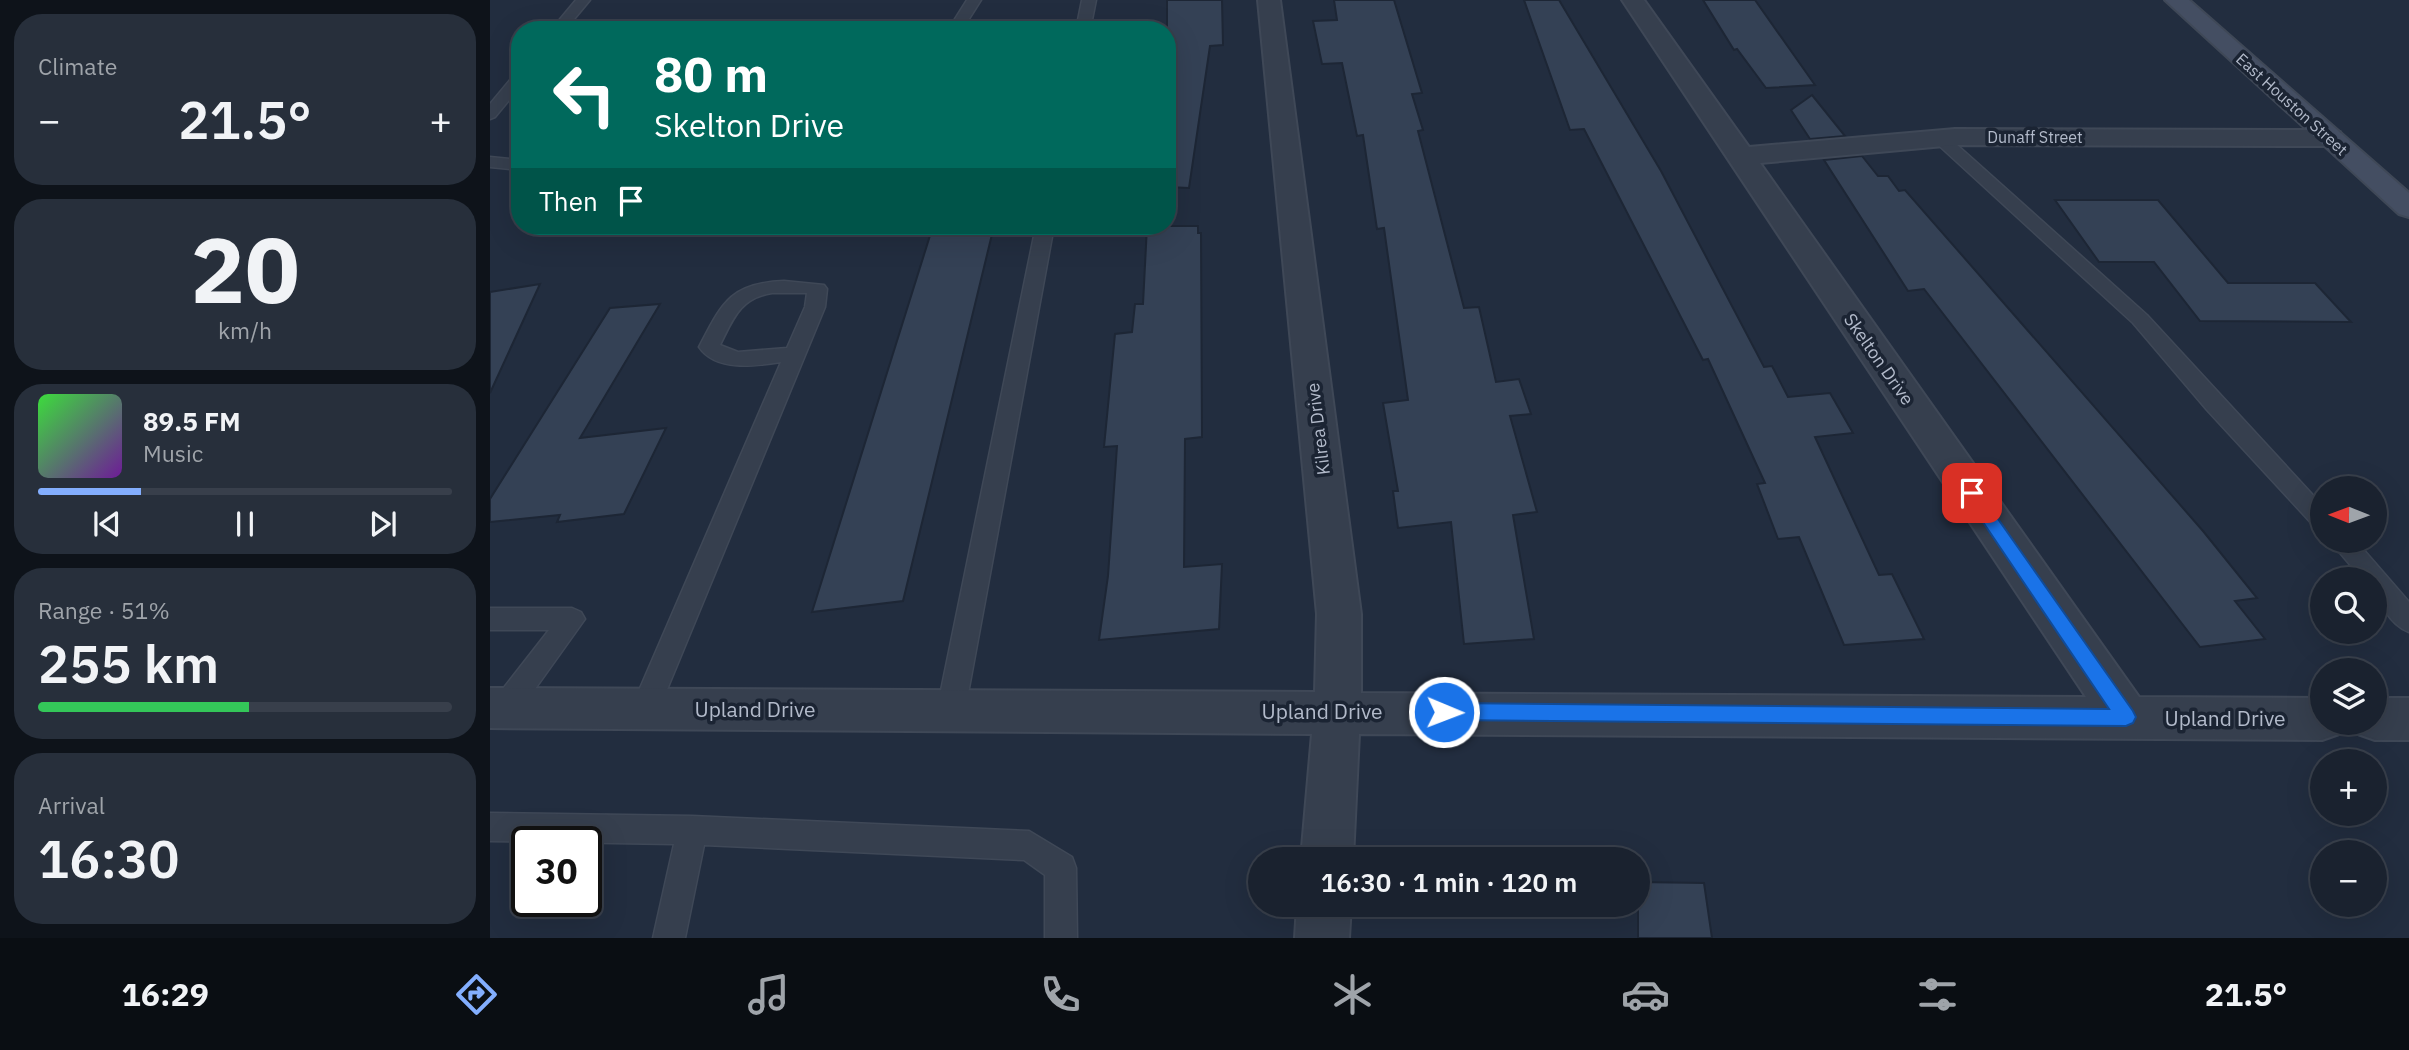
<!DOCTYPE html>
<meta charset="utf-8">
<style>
body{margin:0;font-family:"IBM Plex Sans",sans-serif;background:#272f3b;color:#f1f3f6;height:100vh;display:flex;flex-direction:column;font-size:26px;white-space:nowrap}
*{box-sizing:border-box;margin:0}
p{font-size:23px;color:#9fa4aa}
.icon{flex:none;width:38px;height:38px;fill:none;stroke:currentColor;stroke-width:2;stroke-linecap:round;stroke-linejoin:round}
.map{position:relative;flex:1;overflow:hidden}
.details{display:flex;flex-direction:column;gap:14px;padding:14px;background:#0e131a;width:490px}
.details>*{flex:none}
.top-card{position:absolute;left:21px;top:21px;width:665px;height:214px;border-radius:28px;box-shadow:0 7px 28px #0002,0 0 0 2px #383f4b;background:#00695c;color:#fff;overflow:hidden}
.needle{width:46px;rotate:271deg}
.controls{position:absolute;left:1820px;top:476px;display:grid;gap:14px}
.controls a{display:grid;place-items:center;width:77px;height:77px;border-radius:50%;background:#1a222f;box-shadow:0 7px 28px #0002,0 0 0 2px #383f4b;font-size:35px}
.speed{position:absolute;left:21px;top:826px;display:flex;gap:14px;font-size:35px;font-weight:700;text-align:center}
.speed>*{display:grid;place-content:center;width:91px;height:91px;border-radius:50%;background:#1a222f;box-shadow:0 7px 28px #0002,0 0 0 2px #383f4b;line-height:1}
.speed .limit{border:4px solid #111;border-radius:10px;background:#fff;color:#111}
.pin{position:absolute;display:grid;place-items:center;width:60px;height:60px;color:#fff;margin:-30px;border-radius:14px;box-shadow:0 4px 10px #0006}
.me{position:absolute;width:77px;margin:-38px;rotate:91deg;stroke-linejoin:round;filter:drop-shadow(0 0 5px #0008)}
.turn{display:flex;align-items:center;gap:24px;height:147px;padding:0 28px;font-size:32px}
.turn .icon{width:91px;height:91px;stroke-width:2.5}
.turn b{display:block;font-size:49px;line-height:60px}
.then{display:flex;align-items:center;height:66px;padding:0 28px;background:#0003;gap:14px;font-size:26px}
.big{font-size:52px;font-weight:600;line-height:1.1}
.details .card{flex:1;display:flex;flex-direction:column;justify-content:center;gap:10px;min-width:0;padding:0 24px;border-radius:28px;background:#272f3b}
.details .dial{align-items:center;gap:0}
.dial b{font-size:91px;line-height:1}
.song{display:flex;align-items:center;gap:21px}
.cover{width:84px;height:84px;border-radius:10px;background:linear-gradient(135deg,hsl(120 70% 55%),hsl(280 70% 35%))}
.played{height:7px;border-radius:4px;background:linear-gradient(90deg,#83aefe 25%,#383f4b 25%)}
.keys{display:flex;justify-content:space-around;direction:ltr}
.heat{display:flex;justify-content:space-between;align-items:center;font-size:38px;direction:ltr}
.charge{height:10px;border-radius:5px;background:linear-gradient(90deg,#34c759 51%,#383f4b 0)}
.trip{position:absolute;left:758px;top:847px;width:402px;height:70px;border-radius:35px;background:#1a222f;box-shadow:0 7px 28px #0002,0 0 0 2px #383f4b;font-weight:600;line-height:70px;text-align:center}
.tab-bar{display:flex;height:112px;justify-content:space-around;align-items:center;background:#0a0e13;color:#9fa4aa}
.tab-bar .icon{width:49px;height:49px}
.tab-bar .on{color:#83aefe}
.tab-bar b{font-size:32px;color:#f1f3f6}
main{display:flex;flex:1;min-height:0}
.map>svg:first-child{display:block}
</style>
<main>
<section class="details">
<div class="card"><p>Climate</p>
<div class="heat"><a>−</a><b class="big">21.5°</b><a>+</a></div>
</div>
<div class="card dial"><b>20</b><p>km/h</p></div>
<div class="card">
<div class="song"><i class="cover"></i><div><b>89.5 FM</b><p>Music</p></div></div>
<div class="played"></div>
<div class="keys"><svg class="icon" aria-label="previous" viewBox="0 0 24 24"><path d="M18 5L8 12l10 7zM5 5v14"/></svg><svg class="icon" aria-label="pause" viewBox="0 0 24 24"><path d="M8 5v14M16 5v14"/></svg><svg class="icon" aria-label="next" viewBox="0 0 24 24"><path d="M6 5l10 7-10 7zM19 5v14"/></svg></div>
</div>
<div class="card"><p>Range · 51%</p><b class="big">255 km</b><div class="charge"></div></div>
<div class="card"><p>Arrival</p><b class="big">16:30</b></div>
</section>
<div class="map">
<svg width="1919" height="938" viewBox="0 0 1919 938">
<rect width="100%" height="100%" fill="#222d3f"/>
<!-- building -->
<g fill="#344155" stroke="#1d2635" stroke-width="2">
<polygon points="677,0 732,0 733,45 720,46 699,188 677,187"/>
<polygon points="844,0 904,0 932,93 922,94 933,130 928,131 974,308 989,307 1006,382 1029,379 1041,414 1020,416 1047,512 1023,515 1044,639 974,644 961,522 908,528 903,491 908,491 893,403 918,400 894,228 887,229 873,135 867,136 852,63 832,64 823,21 847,20"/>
<polygon points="1034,0 1069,0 1171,171 1274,367 1282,366 1298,397 1340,393 1363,433 1325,437 1389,575 1402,574 1434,639 1354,645 1309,537 1288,539 1267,484 1275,483 1218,359 1213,360 1094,129 1080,130"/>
<polygon points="1213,0 1265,0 1325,85 1276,88 1247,49 1244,50"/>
<polygon points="1322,95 1355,136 1320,139 1301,110"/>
<polygon points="1372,156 1388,176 1398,176 1409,191 1415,190 1713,531 1767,598 1745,601 1775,639 1710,647 1434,289 1418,291 1334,160"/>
<polygon points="1565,200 1668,200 1738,283 1825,283 1861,322 1710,321 1664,262 1609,262"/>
<polygon points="443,226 504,226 413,601 322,612"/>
<polygon points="657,226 708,226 708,233 711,233 712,437 695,439 694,567 732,564 729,629 609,640 618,576 627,446 614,447 625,334 642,332 645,304 653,304"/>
<polygon points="50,284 0,393 0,292"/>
<polygon points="170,304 90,438 176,428 134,514 67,522 70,515 0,522 0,499 120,308"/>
<polygon points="1148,882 1214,883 1222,938 1148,938"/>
</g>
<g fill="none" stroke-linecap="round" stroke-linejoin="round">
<!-- lane casing -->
<g stroke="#3f4857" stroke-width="3">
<g id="lane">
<polygon points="86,0 100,0 75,30 61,30"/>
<polygon points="477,0 491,0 472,30 458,30"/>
<polygon points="592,0 606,0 600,30 586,30"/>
<polygon points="30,73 30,87 5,117 0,119 0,104 25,74"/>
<polygon points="1450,133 1456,135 1657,315 1832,505 1832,529 1824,526 1717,410 1643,323 1444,141 1442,138"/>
<polygon points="0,157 30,160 30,170 0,167"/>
<polygon points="546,226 564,226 475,710 471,719 461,722 451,719 447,710"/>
<path d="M 294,281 L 334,285 L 337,289 L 335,307 L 169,709 L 165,718 L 155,721 L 145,718 L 141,709 L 291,362 C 265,366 226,372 209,347 C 232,303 240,283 294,281 ZM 282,293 L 317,293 L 315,307 L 297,348 L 248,352 L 230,345 C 243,319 250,298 282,293 Z"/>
<path d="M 1840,541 L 1866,541 L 1919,602 L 1919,632 C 1900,625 1885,599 1885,579 L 1872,579 Z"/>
<polygon points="0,608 82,608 91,612 95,619 25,717 15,720 5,717 1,708 5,699 59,630 0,630"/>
<polygon points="0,813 202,816 539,831 582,857 586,868 587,938 555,938 555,875 534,860 214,845 195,938 163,938 184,844 0,841"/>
</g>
</g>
<!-- street casing -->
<g stroke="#3f4857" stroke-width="4">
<g id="street">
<polygon points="768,0 790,0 871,614 871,693 1596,697 1132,0 1154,0 1259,147 1465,129 1840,130 1850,132 1853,138 1850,144 1840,146 1465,145 1270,163 1649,697 1832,698 1832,723 1854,723 1849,734 1832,740 869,734 863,859 811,859 822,734 0,728 0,688 825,692 827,614"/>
<polygon points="1885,698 1919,698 1919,740 1885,740 1868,734 1863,723 1885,723"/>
<polygon points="807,905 861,905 859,938 805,938"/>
</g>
</g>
<!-- secondary casing -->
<g stroke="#3f4857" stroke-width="4">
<polygon id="secondary" points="1675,0 1699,0 1919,193 1919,217 1909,214"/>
</g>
<!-- lane -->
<use href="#lane" fill="#363f4e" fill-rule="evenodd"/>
<!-- street -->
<use href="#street" fill="#363f4e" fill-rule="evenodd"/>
<!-- secondary -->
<use href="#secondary" fill="#444e62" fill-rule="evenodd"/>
</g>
<!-- route -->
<polygon fill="#1a73e8" stroke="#114b97" stroke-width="2" points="1482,487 1487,489 1643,711 1646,717 1643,723 1636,726 954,720 948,718 945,712 948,706 954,703 1619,709 1476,497 1474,493"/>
<g text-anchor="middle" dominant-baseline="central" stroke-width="7" stroke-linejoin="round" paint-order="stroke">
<!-- far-street labels -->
<g font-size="16" fill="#b2baca" stroke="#1b2433">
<text transform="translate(1802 104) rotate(42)">East Houston Street</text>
<text x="1545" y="137">Dunaff Street</text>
</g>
<!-- street labels -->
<g font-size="18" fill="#b2baca" stroke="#1b2433">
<text transform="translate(1389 359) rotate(55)">Skelton Drive</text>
<text transform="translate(828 429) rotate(-97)">Kilrea Drive</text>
</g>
<!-- near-street labels -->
<g font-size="21" fill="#b2baca" stroke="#1b2433">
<text x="265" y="709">Upland Drive</text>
<text x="832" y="711">Upland Drive</text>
<text x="1735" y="718">Upland Drive</text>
</g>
</g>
</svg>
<div class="controls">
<a><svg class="needle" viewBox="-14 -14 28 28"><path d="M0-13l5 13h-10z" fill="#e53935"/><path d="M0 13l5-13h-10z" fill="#9fa4aa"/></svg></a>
<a><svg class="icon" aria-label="search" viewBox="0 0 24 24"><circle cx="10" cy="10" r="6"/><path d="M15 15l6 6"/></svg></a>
<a><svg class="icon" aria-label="layers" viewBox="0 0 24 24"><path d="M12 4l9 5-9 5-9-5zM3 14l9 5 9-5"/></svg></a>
<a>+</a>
<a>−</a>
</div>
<div class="speed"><div class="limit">30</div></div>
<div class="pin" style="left:1482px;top:493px;background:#d93025"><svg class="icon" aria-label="arrive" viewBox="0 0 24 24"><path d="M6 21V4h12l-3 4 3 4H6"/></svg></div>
<svg class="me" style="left:954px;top:712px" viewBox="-20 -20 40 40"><circle r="17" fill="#1a73e8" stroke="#fff" stroke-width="3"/><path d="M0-11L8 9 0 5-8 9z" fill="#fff"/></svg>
<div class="trip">16:30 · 1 min · 120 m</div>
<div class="top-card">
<div class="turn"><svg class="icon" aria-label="left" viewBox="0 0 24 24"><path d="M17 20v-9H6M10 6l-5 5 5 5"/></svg><div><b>80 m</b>Skelton Drive</div></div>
<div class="then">Then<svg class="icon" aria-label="arrive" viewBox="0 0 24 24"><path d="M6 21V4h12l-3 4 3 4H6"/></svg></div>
</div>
</div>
</main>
<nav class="tab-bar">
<b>16:29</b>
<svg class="icon on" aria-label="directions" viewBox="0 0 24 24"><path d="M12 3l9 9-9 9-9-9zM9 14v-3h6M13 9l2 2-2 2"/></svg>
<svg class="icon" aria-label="music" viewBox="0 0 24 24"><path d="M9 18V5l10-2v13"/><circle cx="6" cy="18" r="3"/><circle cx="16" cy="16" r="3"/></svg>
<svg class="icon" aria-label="phone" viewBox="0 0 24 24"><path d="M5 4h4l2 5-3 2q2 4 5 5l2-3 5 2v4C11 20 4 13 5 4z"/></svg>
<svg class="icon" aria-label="climate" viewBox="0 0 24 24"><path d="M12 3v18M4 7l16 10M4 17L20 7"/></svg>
<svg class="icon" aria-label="car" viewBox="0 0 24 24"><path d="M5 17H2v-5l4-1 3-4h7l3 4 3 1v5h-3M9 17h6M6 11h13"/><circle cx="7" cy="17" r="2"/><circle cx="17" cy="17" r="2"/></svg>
<svg class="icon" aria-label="filters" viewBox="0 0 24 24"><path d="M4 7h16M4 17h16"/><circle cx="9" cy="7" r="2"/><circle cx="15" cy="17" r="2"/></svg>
<b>21.5°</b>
</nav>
